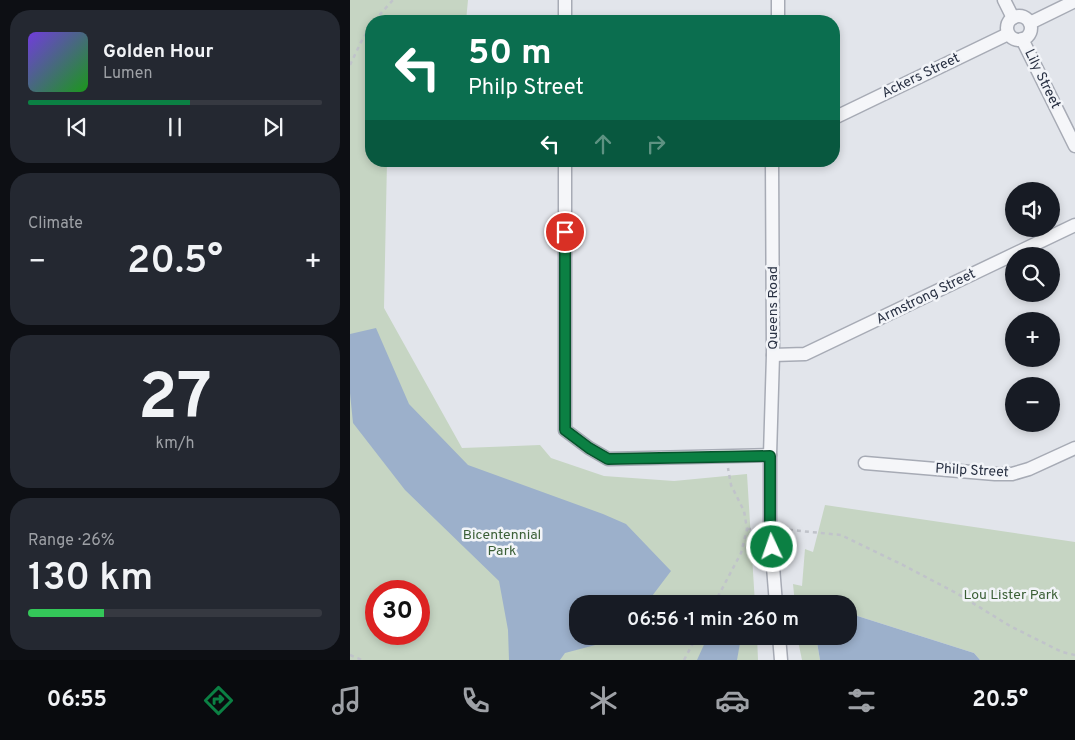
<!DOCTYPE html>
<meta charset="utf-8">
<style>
body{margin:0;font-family:Overpass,sans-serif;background:#242831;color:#f1f3f6;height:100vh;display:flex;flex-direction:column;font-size:19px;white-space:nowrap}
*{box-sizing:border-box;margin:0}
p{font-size:16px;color:#9ea1a6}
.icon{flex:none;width:28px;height:28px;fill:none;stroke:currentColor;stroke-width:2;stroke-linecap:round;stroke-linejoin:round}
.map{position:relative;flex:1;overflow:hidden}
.sheet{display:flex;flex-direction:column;gap:10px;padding:10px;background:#0d0f14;width:350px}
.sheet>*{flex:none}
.guide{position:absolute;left:15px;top:15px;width:475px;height:152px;border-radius:20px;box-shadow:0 2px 8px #0003;background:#0b6e4f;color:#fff;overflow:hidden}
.buttons{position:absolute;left:655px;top:182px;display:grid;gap:10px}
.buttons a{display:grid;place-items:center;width:55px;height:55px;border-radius:50%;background:#171b24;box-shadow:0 2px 8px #0003;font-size:25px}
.speed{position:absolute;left:15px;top:580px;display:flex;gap:10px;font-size:25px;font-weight:700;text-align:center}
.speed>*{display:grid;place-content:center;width:65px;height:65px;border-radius:50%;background:#171b24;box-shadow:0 2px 8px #0003;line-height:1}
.speed .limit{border:8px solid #d22;background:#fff;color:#111}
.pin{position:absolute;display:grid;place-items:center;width:42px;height:42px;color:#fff;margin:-21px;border:2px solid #fff;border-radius:50%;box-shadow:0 1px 5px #0007}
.me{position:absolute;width:55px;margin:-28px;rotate:357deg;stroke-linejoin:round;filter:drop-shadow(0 0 4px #0008)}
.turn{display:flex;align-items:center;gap:18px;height:105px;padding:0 20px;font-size:22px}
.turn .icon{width:65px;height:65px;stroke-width:2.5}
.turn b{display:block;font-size:35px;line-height:42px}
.lanes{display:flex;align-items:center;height:48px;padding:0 20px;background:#0003;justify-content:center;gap:25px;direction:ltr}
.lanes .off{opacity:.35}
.big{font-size:38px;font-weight:600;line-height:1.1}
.sheet .card{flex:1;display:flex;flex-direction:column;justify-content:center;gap:8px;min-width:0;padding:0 18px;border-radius:20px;background:#242831}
.sheet .dial{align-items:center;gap:0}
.dial b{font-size:65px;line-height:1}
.song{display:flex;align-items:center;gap:15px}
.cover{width:60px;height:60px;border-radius:8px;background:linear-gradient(135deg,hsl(260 70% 55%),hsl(120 70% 35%))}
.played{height:5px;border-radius:2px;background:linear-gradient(90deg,#0b8043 55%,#363941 55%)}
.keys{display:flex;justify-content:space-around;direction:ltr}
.heat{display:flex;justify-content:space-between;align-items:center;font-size:28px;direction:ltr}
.charge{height:8px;border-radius:4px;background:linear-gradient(90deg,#34c759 26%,#363941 0)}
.trip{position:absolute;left:219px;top:595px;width:288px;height:50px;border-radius:20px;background:#171b24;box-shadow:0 2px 8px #0003;font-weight:600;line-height:50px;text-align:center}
.dock{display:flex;height:80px;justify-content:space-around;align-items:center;background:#090b0e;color:#9ea1a6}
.dock .icon{width:35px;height:35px}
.dock .on{color:#0b8043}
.dock b{font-size:22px;color:#f1f3f6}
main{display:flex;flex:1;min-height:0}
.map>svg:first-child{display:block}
</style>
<main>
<section class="sheet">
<div class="card">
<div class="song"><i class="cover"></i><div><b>Golden Hour</b><p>Lumen</p></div></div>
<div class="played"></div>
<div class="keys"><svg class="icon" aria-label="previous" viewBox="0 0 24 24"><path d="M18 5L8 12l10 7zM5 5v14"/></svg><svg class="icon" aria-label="pause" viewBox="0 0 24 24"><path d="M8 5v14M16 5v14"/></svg><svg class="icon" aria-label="next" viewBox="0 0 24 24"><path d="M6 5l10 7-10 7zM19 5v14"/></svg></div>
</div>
<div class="card"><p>Climate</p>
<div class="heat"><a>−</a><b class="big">20.5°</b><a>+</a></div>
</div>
<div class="card dial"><b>27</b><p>km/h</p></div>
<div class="card"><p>Range · 26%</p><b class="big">130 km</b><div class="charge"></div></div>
</section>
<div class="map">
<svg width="725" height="660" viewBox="0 0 725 660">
<rect width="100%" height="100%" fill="#e2e5eb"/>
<!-- green -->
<g fill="#c6d5c3" fill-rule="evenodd">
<path d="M 0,0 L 118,0 L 116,21 L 21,21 L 21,161 L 37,161 L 34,308 L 112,448 L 190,445 L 201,458 L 254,476 L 324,481 L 397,474 L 405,604 L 228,604 L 228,636 L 407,636 L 408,660 L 0,660 ZM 26,591 L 69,591 L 69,634 L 26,634 Z"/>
<polygon points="475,505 725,542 725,660 630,660 624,653 498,613 498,604 467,604 462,602 461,604 445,604 443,584 452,586 455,549 463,552"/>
<polygon points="447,636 466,636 470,660 452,660"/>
</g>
<!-- water -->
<g fill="#9cb0cb">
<polygon points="26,328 59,404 118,465 253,514 276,524 321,571 296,604 228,604 228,636 270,636 268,639 215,653 210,660 159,660 158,630 149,581 55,490 3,423 0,393 0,334"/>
<polygon points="498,613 624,653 630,660 470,660 466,636 498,636"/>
<polygon points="358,636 389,636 390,643 387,660 347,660"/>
</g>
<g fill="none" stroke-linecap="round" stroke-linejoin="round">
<!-- minor casing -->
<g stroke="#a7abb5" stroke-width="15">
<g id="minor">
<polyline points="654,0 663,18"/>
<circle cx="669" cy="28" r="12"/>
<polyline points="215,21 215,0"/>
<polyline points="428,21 428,0"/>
<polyline points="680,23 725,1"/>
<polyline points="672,39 725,146"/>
<polyline points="484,118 658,34"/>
<polyline points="215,161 215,430 239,448 258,459 420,455"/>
<polyline points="422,161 423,355 420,455 420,529 426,604"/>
<polyline points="423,355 455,354 725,225"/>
<polyline points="515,463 645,474 662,474 679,469 725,448"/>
<polyline points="429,636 431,660"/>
</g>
</g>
<!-- path -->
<g stroke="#c0c3ca" stroke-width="2.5" stroke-dasharray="4 4" stroke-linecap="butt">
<polyline points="24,21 43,0"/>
<polyline points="0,65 11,42 21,26"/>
<polyline points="397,529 408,529"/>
<polyline points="431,529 491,535 553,565 608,594 660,626 712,652 725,655"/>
<polyline points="364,604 391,553 397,529 394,511 381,485 378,468"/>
<polyline points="0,655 12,660"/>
<polyline points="334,660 347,636"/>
</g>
<!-- minor -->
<use href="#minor" stroke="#f5f6f9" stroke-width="12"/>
</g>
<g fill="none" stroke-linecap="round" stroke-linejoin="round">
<!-- route casing -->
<g stroke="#07532c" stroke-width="12">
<polyline id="route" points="215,232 215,430 239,448 258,459 420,456 420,528 422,547"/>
</g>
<!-- route -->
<use href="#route" stroke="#0b8043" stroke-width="9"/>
</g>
<g text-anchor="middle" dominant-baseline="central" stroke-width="5" stroke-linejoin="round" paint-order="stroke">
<!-- street labels -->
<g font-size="14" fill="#293143" stroke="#f2f4f8">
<text transform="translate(571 76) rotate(-26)">Ackers Street</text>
<text transform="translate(692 79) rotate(64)">Lily Street</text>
<text transform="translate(576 297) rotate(-26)">Armstrong Street</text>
<text transform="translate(423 308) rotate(-90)">Queens Road</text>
<text transform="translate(622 471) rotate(3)">Philp Street</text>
</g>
<!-- park labels -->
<g font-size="14" fill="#3b5f36" stroke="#f2f4f8">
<text x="152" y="535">Bicentennial<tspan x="152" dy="16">Park</tspan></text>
<text x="661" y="595">Lou Lister Park</text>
</g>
</g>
</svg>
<div class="buttons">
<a><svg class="icon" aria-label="sound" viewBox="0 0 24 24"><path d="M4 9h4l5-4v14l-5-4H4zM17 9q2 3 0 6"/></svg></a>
<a><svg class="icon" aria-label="search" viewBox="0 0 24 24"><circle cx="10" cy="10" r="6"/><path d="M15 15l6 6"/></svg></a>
<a>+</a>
<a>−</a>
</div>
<div class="speed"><div class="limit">30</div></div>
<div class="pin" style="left:215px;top:232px;background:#d93025"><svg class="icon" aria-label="arrive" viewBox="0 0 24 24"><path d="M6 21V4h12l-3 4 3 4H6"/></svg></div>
<svg class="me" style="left:422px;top:547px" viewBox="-20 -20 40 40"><circle r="17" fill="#0b8043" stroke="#fff" stroke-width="3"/><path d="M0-11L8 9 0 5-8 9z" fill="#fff"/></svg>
<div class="trip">06:56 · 1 min · 260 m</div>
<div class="guide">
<div class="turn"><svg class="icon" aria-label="left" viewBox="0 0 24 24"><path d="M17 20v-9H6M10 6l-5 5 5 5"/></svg><div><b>50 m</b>Philp Street</div></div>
<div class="lanes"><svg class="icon" aria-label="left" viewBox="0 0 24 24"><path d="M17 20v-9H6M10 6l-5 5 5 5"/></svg><svg class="icon off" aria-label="ahead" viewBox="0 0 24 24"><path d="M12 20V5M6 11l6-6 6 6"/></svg><svg class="icon off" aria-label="right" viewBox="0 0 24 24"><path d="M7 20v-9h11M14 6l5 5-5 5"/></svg></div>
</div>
</div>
</main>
<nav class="dock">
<b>06:55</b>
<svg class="icon on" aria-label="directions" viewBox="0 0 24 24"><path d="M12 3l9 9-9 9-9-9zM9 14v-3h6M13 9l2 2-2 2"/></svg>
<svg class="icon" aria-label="music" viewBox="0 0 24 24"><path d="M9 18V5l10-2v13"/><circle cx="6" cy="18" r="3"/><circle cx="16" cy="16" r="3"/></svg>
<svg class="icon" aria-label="phone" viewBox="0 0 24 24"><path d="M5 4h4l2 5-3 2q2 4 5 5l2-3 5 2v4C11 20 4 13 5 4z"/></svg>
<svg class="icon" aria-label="climate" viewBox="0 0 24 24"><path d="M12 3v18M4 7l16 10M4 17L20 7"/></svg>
<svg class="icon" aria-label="car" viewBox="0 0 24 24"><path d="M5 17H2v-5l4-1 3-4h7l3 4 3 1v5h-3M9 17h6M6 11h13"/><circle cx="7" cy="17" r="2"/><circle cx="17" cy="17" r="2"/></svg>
<svg class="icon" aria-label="filters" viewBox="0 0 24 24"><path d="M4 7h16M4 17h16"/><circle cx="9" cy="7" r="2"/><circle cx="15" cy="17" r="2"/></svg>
<b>20.5°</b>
</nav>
